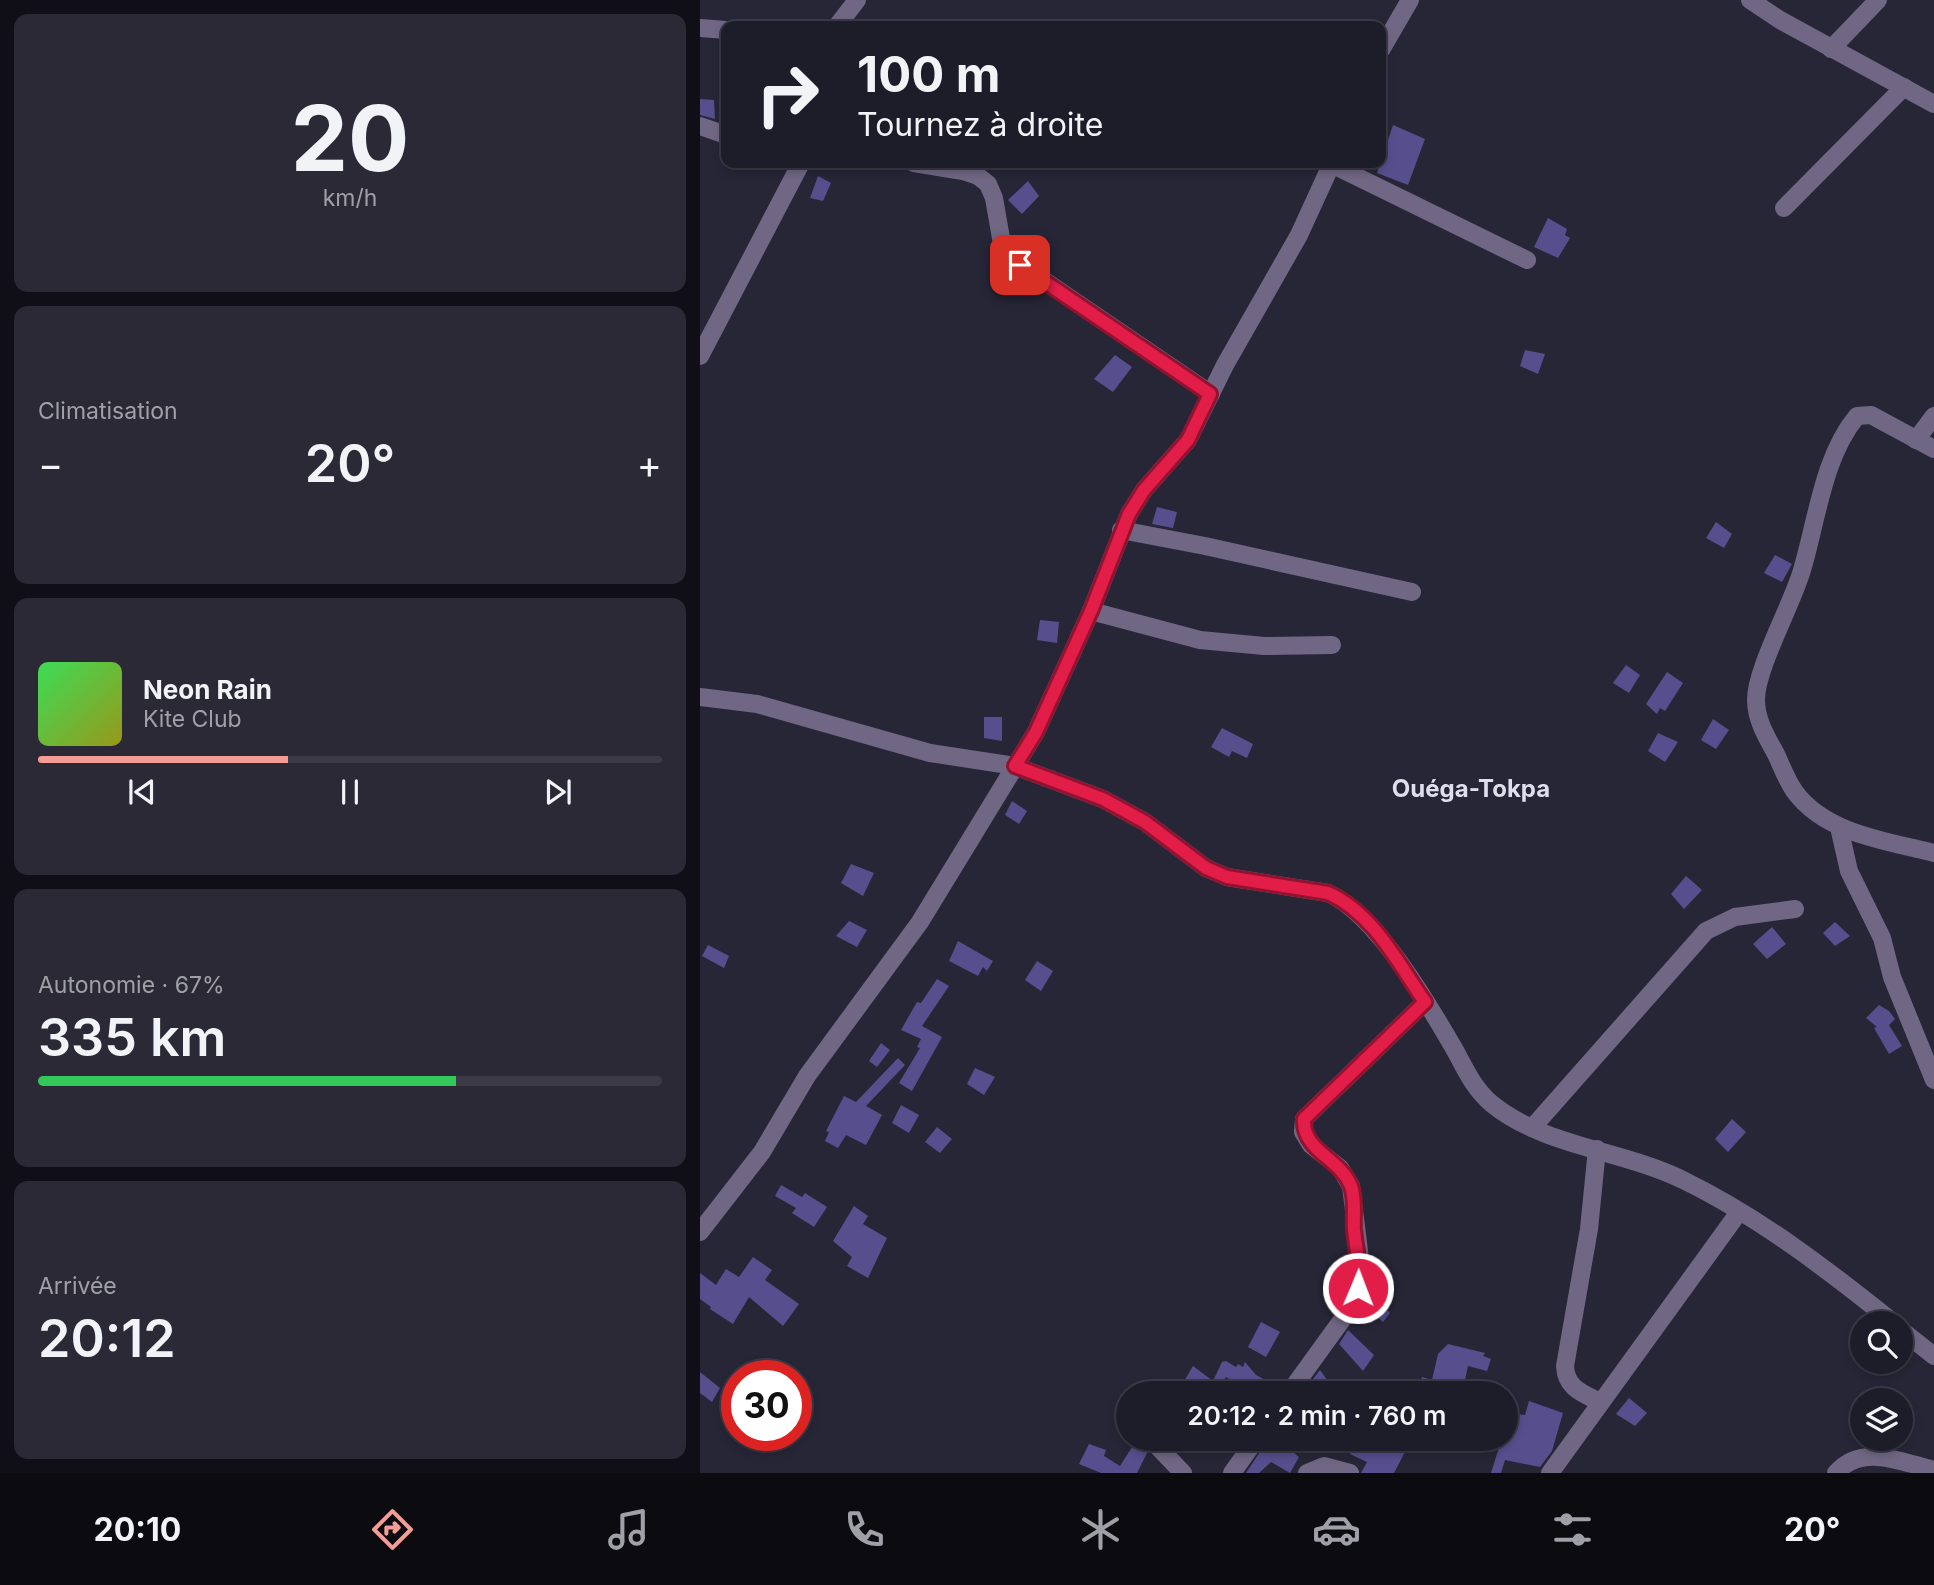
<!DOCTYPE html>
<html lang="fr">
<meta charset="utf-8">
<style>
body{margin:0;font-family:Inter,sans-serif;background:#2a2935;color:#f1f3f6;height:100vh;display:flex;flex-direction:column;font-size:26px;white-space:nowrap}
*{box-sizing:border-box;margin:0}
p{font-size:23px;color:#a0a1a8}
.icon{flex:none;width:38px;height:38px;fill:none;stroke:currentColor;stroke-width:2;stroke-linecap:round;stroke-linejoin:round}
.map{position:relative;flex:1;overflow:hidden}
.sheet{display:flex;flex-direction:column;gap:14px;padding:14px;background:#100f17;width:700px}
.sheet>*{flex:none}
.top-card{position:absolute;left:21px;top:21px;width:665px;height:147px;border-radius:14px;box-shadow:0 4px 10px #0003,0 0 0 2px #3b3a46;background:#1d1c29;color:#f1f3f6;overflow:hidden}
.buttons{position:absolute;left:1150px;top:1311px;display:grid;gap:14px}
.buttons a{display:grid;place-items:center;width:63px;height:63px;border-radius:50%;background:#1d1c29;box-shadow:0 4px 10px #0003,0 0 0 2px #3b3a46;font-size:35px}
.speed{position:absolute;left:21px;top:1360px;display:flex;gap:14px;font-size:35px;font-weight:700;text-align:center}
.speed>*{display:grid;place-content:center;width:91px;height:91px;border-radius:50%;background:#1d1c29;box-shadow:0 4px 10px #0003,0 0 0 2px #3b3a46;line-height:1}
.speed .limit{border:10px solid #d22;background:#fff;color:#111}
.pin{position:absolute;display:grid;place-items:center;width:60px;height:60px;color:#fff;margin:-30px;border-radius:14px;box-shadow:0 4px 10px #0006}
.me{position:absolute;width:77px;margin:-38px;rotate:1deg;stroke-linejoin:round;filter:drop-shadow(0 0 5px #0008)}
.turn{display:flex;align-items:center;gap:24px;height:147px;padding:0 21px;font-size:32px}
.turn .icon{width:91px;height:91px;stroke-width:2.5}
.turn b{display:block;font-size:49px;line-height:60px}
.big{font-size:52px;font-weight:600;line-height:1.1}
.sheet .tile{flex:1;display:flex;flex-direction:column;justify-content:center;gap:10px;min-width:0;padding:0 24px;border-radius:14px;background:#2a2935}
.sheet .dial{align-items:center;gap:0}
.dial b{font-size:91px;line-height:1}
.song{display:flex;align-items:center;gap:21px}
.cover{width:84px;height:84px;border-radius:10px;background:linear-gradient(135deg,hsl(130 70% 55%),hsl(60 70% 35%))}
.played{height:7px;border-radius:4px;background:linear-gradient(90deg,#f59c96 40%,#3b3a46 40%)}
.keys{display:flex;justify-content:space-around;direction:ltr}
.heat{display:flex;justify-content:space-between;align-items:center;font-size:38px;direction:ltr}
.charge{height:10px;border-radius:5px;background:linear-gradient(90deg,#34c759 67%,#3b3a46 0)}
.trip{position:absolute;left:416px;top:1381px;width:402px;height:70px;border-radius:35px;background:#1d1c29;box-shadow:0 4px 10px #0003,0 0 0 2px #3b3a46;font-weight:600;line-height:70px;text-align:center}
.menu{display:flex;height:112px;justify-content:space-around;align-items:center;background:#0c0b10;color:#a0a1a8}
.menu .icon{width:49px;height:49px}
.menu .selected{color:#f59c96}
.menu b{font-size:32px;color:#f1f3f6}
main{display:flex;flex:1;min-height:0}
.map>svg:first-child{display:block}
</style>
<main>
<section class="sheet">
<div class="tile dial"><b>20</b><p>km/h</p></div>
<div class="tile"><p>Climatisation</p>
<div class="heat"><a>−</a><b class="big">20°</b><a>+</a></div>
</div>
<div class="tile">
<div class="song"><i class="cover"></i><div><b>Neon Rain</b><p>Kite Club</p></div></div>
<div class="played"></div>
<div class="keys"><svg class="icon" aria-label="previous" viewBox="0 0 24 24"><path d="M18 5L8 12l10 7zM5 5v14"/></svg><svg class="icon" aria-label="pause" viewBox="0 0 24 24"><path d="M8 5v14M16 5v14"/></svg><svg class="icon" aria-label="next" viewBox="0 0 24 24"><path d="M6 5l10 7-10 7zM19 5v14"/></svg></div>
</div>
<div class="tile"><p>Autonomie · 67%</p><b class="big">335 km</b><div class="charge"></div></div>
<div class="tile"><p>Arrivée</p><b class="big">20:12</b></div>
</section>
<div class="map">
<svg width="1234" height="1473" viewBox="0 0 1234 1473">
<rect width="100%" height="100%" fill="#272637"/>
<!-- building -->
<g fill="#574e8e">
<polygon points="0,99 14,100 15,119 0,115"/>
<polygon points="693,125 725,139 708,185 677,173"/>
<polygon points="118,176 131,183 123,201 110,198"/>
<polygon points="328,181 339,196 322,214 308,200"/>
<polygon points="848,218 867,229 865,235 870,238 858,258 834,247"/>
<polygon points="825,350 845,354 838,374 820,366"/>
<polygon points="415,355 432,367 413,392 394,379"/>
<polygon points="457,507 477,512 473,528 452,524"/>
<polygon points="1016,522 1032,534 1024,548 1006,538"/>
<polygon points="1075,555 1092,564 1082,582 1064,573"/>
<polygon points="340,620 359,622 357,643 337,640"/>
<polygon points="926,665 940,675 929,693 913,683"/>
<polygon points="967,672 983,683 965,711 960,708 957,714 946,704"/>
<polygon points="284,717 302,717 302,741 284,738"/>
<polygon points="1013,719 1029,730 1016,749 1001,740"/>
<polygon points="522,728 553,744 547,758 532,751 529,757 511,747"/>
<polygon points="958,733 978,742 965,762 948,751"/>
<polygon points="312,801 327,811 319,824 305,815"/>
<polygon points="151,864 174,873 163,896 141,883"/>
<polygon points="986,876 1002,890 984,909 971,894"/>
<polygon points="149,921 167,930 157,947 136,936"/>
<polygon points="1135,922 1150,936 1135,946 1123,933"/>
<polygon points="1072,927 1086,944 1067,959 1053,944"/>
<polygon points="258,941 293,961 287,971 283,967 278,976 249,961"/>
<polygon points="8,945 29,956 24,968 2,956"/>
<polygon points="337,961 353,971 341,991 325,980"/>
<polygon points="237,979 249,986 222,1026 242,1037 212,1091 199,1083 220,1048 217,1047 221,1039 201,1030 217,1002 221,1003"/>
<polygon points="1179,1005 1189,1011 1195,1019 1189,1025 1202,1046 1189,1054 1174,1028 1177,1027 1166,1018"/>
<polygon points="181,1043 190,1050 177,1067 169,1061"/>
<polygon points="198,1058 205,1065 166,1106 182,1115 166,1145 146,1135 138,1148 125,1141 129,1132 126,1131 144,1096 156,1102"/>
<polygon points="275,1068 295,1077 284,1095 267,1084"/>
<polygon points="201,1105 219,1115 209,1133 192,1123"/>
<polygon points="1032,1119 1046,1132 1028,1152 1015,1139"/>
<polygon points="237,1127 252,1139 240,1153 225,1142"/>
<polygon points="81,1185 102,1197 105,1193 127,1207 114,1227 92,1213 96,1208 75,1196"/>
<polygon points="154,1206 168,1216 163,1224 187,1238 168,1278 147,1266 152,1257 133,1241"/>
<polygon points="53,1257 72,1270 65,1280 99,1304 83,1326 49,1297 33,1324 10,1309 11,1307 0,1299 0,1273 16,1285 26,1269 39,1277"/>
<polygon points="668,1289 690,1313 683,1322 670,1310 666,1315 662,1311"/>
<polygon points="561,1322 580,1332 566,1357 548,1347"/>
<polygon points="648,1330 674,1355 663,1371 639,1344"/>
<polygon points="748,1344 785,1353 783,1356 791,1359 787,1371 768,1366 764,1385 753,1382 750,1393 718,1393 722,1377 732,1380 738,1354"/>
<polygon points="526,1361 536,1367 538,1364 543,1367 545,1362 556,1375 569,1382 563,1393 553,1393 526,1377 515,1393 487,1393 490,1389 483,1383 493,1366 513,1381 522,1362"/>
<polygon points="620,1370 633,1388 627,1393 620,1393 610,1383"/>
<polygon points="0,1372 20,1388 12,1402 0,1393"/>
<polygon points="929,1398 947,1413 935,1426 916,1414"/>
<polygon points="829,1401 863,1413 852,1451 840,1467 805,1460 801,1473 791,1473 802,1438 807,1438 807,1413 825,1415"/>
<polygon points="569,1438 576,1438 599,1457 590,1473 571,1462 559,1473 546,1473"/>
<polygon points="678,1438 683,1438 706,1450 694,1473 661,1473 667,1462 650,1454 657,1442 670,1449"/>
<polygon points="389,1444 406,1450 404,1456 420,1466 434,1444 448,1451 437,1473 401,1473 379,1464"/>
</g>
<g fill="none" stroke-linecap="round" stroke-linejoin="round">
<!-- minor -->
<g stroke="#706784" stroke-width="18">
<polyline points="1050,0 1080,20 1234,104"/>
<polyline points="137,26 157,0"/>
<polyline points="0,28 26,30"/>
<polyline points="1131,49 1178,0"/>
<polyline points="681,50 710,0"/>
<polyline points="0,126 26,135"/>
<polyline points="214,163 263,171 278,176 288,184 294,198 302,244 308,256 511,394"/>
<polyline points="629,163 827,260"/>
<polyline points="1084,208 1204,87"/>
<polyline points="0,356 101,163"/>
<polyline points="1216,440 1234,416"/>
<path d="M 1234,449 L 1171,415 L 1157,416 C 1123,457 1117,520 1102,570 C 1092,605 1056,668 1056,700 C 1056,720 1067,738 1076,754 C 1082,767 1087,781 1095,792 C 1126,834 1187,841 1234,853"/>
<polyline points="421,530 505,546 712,592"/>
<polyline points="391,611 500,640 564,646 632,645"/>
<path d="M 0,697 L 57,704 L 230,753 L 315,766 L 403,799 L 445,822 L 506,868 L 527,877 L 628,893 C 676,914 729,1005 756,1052 C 766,1071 775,1090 792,1104 C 845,1147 922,1150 983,1180 C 1059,1217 1128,1270 1194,1323"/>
<polyline points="1139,827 1149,871 1182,938 1192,977 1234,1080"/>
<polyline points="832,1128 1006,931 1035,917 1095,909"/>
<path d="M 897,1149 L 889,1229 L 865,1366 C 866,1388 882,1393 900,1402"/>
<polyline points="0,1232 62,1152 107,1076 220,922 336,732 391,611 429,514 444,490 488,440 525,365 599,235 632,163"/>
<polyline points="1200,1329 1234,1356"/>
<polyline points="589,1393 652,1306 661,1267 651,1186 640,1168 611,1145 603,1132 604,1119 725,1002"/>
<polyline points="459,1448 483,1473"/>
<polyline points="532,1473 557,1438"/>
<polyline points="607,1473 624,1466 650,1473"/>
<polyline points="850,1473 1039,1212"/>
<path d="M 1136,1473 C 1162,1443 1201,1462 1234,1470"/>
</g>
</g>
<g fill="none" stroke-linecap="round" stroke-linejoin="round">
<!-- route casing -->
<g stroke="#92132f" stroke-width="18">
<path id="route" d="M 320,265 L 510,394 L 488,440 L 444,490 L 429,514 L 391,611 L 336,732 L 315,766 L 403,799 L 445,822 L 506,868 L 527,877 L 628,893 C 673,913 698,963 725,1002 L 604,1119 C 602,1151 640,1158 651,1186 C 656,1200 653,1215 654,1229 C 656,1250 661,1267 658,1288"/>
</g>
<!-- route -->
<use href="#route" stroke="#e11d48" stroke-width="12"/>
</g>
<g text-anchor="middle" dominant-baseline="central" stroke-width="5" stroke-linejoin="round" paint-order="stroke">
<!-- quarter labels -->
<g font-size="24" font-weight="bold" fill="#dfdeea" stroke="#272637">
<text x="771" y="788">Ouéga-Tokpa</text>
</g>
</g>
</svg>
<div class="buttons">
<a><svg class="icon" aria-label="search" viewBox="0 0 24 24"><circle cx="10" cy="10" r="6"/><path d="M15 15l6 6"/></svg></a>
<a><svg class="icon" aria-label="layers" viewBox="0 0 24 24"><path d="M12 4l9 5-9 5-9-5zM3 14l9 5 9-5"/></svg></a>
</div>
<div class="speed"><div class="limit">30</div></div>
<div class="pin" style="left:320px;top:265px;background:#d93025"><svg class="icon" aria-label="arrive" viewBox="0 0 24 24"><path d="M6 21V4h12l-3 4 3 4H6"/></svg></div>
<svg class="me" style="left:658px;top:1288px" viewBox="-20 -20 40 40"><circle r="17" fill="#e11d48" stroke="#fff" stroke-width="3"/><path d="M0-11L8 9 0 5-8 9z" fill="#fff"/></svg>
<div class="trip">20:12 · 2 min · 760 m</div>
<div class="top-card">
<div class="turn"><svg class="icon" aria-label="right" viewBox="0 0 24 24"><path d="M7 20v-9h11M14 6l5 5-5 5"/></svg><div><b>100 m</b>Tournez à droite</div></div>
</div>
</div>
</main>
<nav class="menu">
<b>20:10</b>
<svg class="icon selected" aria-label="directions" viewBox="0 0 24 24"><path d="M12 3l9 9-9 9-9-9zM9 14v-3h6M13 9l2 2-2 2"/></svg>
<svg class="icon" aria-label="music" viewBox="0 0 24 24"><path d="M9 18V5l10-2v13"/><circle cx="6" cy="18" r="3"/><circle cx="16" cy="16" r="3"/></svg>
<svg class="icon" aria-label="phone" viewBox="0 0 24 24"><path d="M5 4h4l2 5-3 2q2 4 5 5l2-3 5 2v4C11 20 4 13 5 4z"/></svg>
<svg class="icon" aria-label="climate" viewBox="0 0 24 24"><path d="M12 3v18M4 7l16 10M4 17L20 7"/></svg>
<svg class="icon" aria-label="car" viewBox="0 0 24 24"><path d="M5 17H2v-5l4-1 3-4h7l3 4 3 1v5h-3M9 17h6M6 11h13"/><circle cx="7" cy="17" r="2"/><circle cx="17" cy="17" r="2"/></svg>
<svg class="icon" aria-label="filters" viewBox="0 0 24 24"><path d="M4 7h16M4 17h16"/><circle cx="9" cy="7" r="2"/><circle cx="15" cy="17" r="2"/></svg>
<b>20°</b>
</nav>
